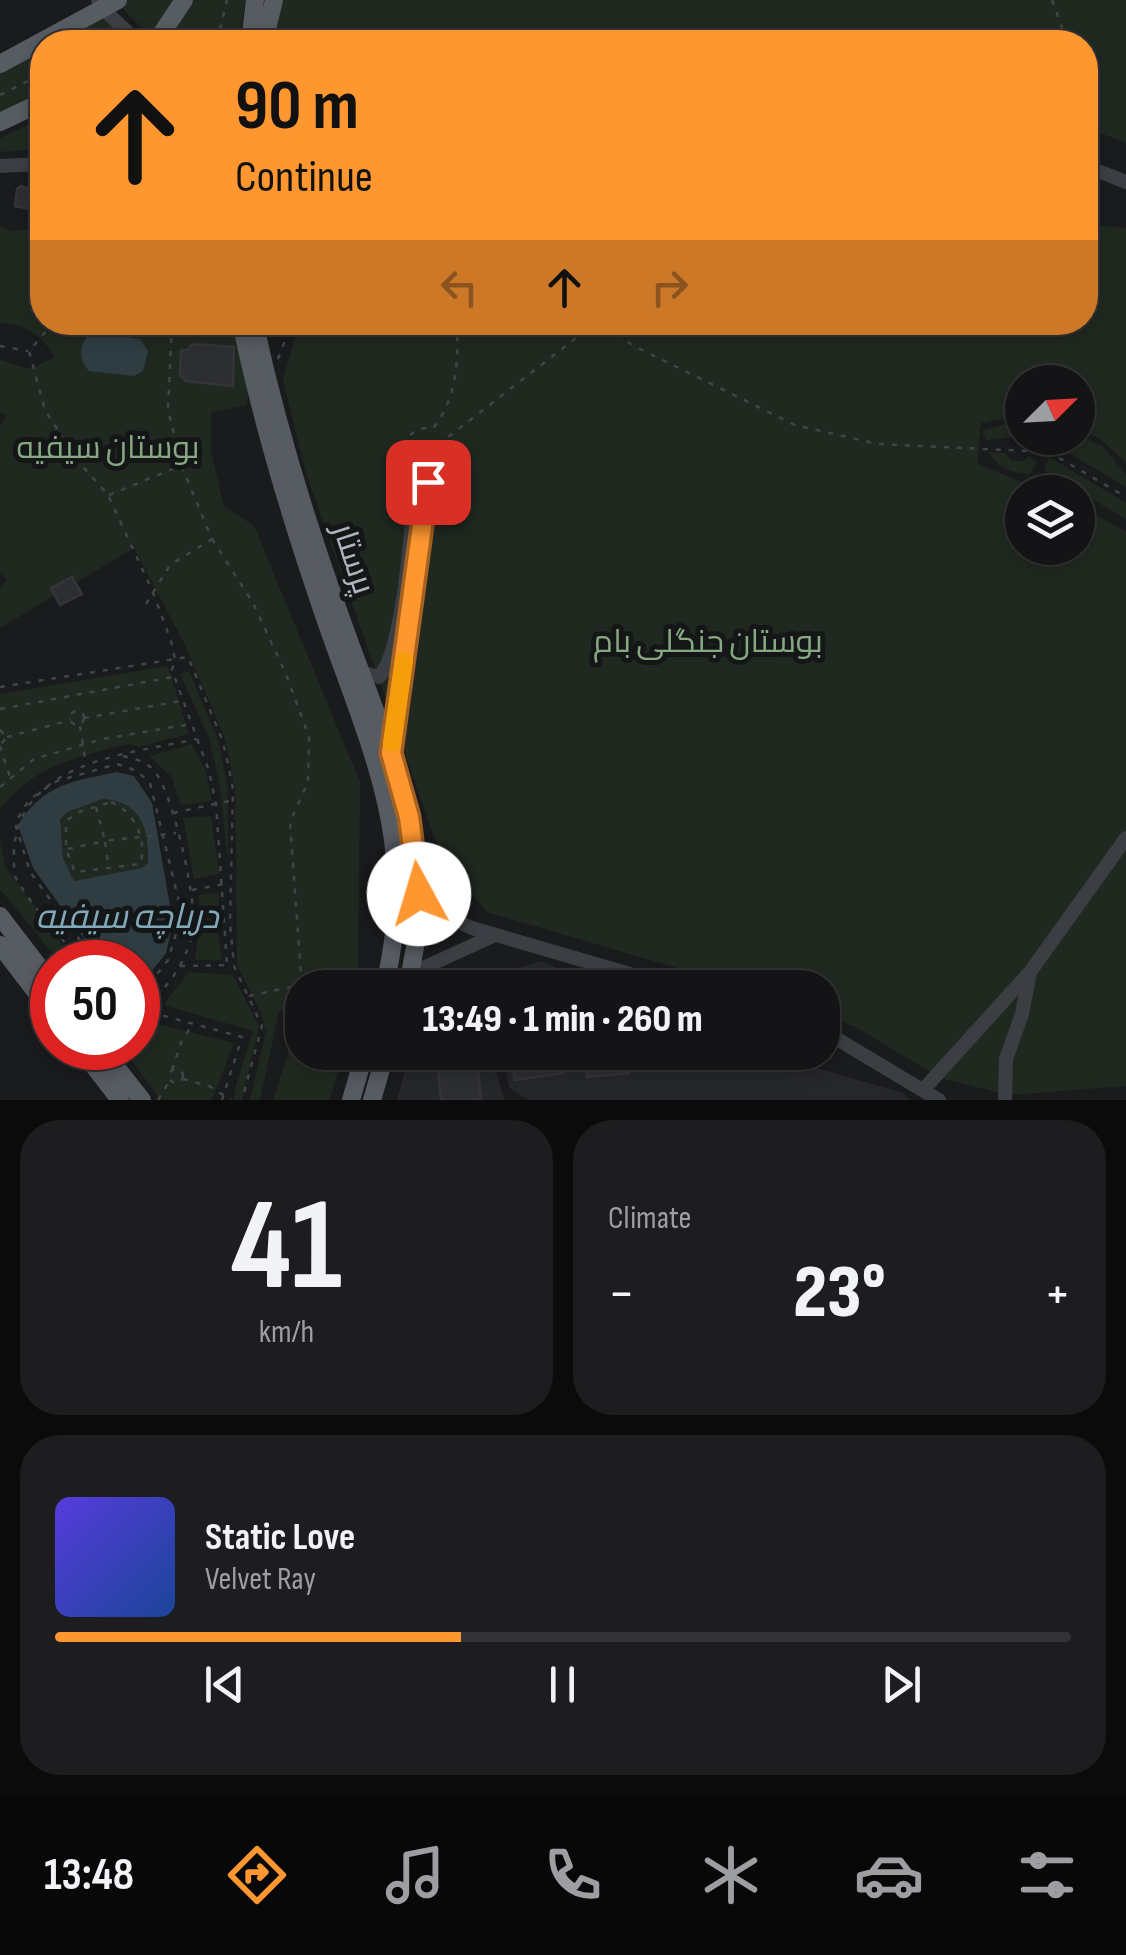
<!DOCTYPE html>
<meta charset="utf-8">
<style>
body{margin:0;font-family:"Sofia Sans Condensed",Cairo,sans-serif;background:#1d1d1f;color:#f1f3f6;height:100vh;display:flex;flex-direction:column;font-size:38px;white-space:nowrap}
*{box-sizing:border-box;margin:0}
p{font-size:32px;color:#9d9ea1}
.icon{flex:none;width:55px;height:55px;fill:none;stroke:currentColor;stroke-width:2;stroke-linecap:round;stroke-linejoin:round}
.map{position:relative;height:1100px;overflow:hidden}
.sheet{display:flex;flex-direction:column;gap:20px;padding:20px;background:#0b0b0c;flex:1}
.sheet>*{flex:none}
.hud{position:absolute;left:30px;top:30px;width:1068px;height:305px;border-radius:40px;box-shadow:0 5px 15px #0003,0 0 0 2px #333335;background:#ff9731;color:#111;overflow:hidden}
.needle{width:65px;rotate:66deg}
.controls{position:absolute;left:1005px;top:365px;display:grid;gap:20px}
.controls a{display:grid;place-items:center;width:90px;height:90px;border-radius:50%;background:#141416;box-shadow:0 5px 15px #0003,0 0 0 2px #333335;font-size:50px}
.speed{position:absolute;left:30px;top:940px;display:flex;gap:20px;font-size:50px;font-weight:700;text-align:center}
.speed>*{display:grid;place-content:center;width:130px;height:130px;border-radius:50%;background:#141416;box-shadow:0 5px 15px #0003,0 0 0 2px #333335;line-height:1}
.speed .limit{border:15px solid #d22;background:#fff;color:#111}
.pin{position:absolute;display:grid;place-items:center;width:85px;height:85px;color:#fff;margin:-42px;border-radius:20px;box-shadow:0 5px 15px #0006}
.me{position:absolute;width:110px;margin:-55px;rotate:354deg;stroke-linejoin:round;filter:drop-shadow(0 0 8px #0008)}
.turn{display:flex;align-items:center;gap:35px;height:210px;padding:0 40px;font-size:45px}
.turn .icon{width:130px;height:130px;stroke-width:2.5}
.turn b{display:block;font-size:70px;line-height:85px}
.lanes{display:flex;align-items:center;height:95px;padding:0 40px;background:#0003;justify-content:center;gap:50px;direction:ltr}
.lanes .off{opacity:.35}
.big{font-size:75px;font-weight:800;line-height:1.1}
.sheet .widget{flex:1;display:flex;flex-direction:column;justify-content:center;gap:15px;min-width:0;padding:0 35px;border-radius:40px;background:#1d1d1f}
.sheet .dial{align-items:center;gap:0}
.dial b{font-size:130px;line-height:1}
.song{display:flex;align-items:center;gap:30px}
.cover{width:120px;height:120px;border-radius:15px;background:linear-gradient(135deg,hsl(250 70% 55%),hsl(220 70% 35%))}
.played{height:10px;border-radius:5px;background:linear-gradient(90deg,#ff9731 40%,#333335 40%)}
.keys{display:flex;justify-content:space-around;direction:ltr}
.heat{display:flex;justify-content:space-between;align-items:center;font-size:55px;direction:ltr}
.sheet .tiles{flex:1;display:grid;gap:20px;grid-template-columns:1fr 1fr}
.widget:last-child{grid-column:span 2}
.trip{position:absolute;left:285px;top:970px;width:555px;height:100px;border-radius:40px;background:#141416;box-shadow:0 5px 15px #0003,0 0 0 2px #333335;font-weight:800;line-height:100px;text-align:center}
.menu{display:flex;height:160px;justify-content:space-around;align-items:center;background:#080809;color:#9d9ea1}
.menu .icon{width:70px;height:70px}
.menu .on{color:#ff9731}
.menu b{font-size:45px;color:#f1f3f6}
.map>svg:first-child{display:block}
</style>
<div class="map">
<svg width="1126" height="1100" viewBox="0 0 1126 1100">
<rect width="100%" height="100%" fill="#1a1b1d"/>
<!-- built -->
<g fill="#26272a">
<polygon points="542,961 599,987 488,987 486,977"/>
<polygon points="410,1052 491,1053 504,1100 397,1100"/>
<polygon points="502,1053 766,1053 903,1093 910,1100 528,1100 509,1087"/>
</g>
<!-- green -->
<g fill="#202920">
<polygon points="129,0 175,0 152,38 120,6"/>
<polygon points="195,0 246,0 238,42 166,42"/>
<polygon points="282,0 1126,0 1126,143 1085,127 1085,42 274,42"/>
<polygon points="102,16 130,42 52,42"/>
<polygon points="42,48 42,97 0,117 0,70"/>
<polygon points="42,118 42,148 0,152 0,138"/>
<polygon points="1085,224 1126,228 1126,463 1104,442 1078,426 1078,382 1022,382 1022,416 981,423 977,464 1047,492 1022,492 1022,548 1078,548 1078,504 1126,532 1126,1086 1009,1095 940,1078 856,1027 823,1015 822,988 742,987 487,912 442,859 305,470 283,379 295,338 292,323 1085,322"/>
<path d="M 0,226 L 11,231 L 42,229 L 42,322 L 232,323 L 248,390 L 247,405 L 211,412 L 211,452 L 224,506 L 254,526 L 360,782 L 358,983 L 349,987 L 302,988 L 302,1007 L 279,1011 L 260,1100 L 250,1100 L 266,1031 L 260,1012 L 237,965 L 235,788 L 225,739 L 185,645 L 134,548 L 0,628 L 0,587 L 7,580 L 0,573 L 0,426 L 6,415 L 0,413 L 0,360 L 28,369 L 55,358 C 43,336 27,324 0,323 Z"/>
<polygon points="1022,419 1022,436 986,440 982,431"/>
<polygon points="1078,434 1103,447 1126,474 1126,487 1059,447 1064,438 1078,438"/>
<path d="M 988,452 L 1005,453 L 1012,461 L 1023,461 L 1029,456 L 1037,462 L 1030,474 C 1011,473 999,468 988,452 Z"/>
<polygon points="1049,457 1126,503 1126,519 1044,471"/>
<path d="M 168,666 L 189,734 L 139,747 L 127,744 C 78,757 31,766 0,810 L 0,694 Z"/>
<polygon points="189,671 218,739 228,788 228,862 220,787 209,738 180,674"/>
<polygon points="192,744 206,772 212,801 181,805 171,776 149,756"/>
<path d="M 103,799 C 141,803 149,828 148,863 L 142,868 L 74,881 L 63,859 L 60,818 L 67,812 Z"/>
<polygon points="211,816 219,874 194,879 183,818"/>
<polygon points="0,841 5,866 75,962 60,962 0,889"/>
<polygon points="219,893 217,925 222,960 195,960 200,922 199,895"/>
<polygon points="189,972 233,975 259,1026 242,1100 234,1100 236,1085 253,1031 163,1005"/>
<polygon points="138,1019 234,1043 212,1100 161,1100 122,1048 138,1048"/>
<polygon points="297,1024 302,1026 302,1052 345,1053 329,1100 273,1100"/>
</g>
<!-- water -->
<g fill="#2f3d43" fill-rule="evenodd">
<path d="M 93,332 L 140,339 L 148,351 L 143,371 L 134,376 L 89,371 C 78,359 78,341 93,332 Z"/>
<path d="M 117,772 L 134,776 L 152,803 L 173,923 L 166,953 L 144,981 L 138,980 L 138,962 L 101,962 L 33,868 L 18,825 C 45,783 71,782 117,772 ZM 103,799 C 141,802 149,828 148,863 L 142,868 L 74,881 L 63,858 L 60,819 L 67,812 Z"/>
</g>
<!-- building -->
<g fill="#2d2e31" stroke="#343539" stroke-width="2.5">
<polygon points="21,186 36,191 31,209 15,206 17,189"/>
<polygon points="192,344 234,347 233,386 186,381 180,375 181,350 188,350"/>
<polygon points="72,577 82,594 60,605 51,588"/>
<polygon points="548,978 550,988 517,988 517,983"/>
<polygon points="436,1052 476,1052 481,1100 441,1100"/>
<polygon points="511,1052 560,1052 564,1073 515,1080"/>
<polygon points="585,1052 627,1052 629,1073 587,1077"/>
</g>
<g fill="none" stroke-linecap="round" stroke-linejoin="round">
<!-- path -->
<g stroke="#41454a" stroke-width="2.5" stroke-dasharray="5 8" stroke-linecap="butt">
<polyline points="1052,0 1067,42"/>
<polyline points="217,42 227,0"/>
<polyline points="1085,84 1097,156"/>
<polyline points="0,95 42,74"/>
<polyline points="54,322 29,351 45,410 77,460 108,495 152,590 171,641 175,659 172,670 209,771 216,804 227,965"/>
<polyline points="585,322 596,330 610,322"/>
<polyline points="607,326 632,345 795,425 878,444 1049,452 1126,497"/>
<polyline points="0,346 28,351"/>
<polyline points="278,359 292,322"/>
<path d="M 416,468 L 416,465 L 405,456 C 404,439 413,425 432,429 C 456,403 460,357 456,322"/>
<polyline points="429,470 443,441 589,328"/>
<polyline points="109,495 180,466"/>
<polyline points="212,539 253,603 286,674 309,737 308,782 290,822 302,989"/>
<polyline points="146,604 170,565 212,539 181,465 168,409 172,322"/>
<polyline points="0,687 188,657 222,739 228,764 233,789 230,923 234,966 262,1026 242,1100"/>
<polyline points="0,709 173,677"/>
<circle cx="77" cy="718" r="7"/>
<polyline points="84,718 181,701"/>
<polyline points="80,726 85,758"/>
<polyline points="0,730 7,737 1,744"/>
<polyline points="7,737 71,720"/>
<polyline points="0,746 10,777"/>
<path d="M 123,756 C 136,759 148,762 156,773 C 174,798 197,900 193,930 C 188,957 171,986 149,1001 L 138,1000"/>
<polyline points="0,787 34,759 103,739 191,724"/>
<path d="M 111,802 C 134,811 148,840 140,864 L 75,872 L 66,849 L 66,821 L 79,812 Z"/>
<polyline points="96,807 105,841 176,833"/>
<polyline points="173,813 229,801"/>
<polyline points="68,849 105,841 108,864"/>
<polyline points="192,890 229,883"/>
<path d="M 81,962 C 60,935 31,907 15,876 C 0,761 126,755 197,739"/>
<polyline points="96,962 30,872 15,823 29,800 40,792 57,781 75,776 117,764 137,771 150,783 182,914 168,960 151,982 138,985"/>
<polyline points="180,966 232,965"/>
<polyline points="249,996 300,985"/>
<polyline points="138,1009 242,1037 222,1100"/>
<circle cx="176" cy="1076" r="7"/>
<polyline points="172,1070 182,1040 193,1024"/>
<polyline points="183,1079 209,1086 231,1100"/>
<polyline points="158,1100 169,1082"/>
</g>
<!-- minor -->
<g stroke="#3b3e43" stroke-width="14">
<polyline points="98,0 103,9 138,42"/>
<polyline points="0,166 42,164"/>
<polyline points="1085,166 1126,182"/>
<path d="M 360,672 L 379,677 C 404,651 412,519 416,480 L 428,482 L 391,752"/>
<polyline points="419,894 444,915 472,928 678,988"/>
<polyline points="410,974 495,935"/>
<polyline points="822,1030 939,1100"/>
<polyline points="923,1090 1029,973"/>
<polyline points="1005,1100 1006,1059 1022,1014 1030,972 1126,838"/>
</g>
<!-- major -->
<g stroke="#575b62" stroke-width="18">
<polyline points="156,42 184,0"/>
<polyline points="250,42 255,0"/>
<polyline points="264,42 274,0"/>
<polyline points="0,64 118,0"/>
<polyline points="0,122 42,102"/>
<path d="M 241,322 C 262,424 293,526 327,624 C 372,753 420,847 384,988"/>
<path d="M 254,322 C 275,418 304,515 337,607 C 379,730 446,855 406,988"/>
<polyline points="0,916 52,984"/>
<polyline points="0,945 52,1013"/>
<polyline points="80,1048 120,1100"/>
<polyline points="101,1048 142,1100"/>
<polyline points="351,1100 365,1052"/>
<polyline points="372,1100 386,1052"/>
</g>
</g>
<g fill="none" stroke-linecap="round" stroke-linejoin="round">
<!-- route casing -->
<g stroke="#a66220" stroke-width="25">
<polyline id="route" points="419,894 409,817 391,753 428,482"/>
</g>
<!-- route -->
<use href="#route" stroke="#ff9731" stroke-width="18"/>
<!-- slow -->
<polyline stroke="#f59e0b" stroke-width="18" points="392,743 404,661"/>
</g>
<g text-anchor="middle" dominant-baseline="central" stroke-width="10" stroke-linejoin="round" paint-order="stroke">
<!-- park labels -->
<g font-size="32" fill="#87a982" stroke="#151618">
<text x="108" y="448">بوستان سیفیه</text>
<text x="708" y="642">بوستان جنگلی بام</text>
</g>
<!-- street labels -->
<g font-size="32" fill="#acb4bd" stroke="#151618">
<text transform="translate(353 559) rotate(72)">پرستار</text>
</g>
<!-- water labels -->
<g font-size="35" font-style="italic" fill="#82a9ba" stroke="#151618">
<text x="127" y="917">دریاچه سیفیه</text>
</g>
</g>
</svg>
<div class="controls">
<a><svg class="needle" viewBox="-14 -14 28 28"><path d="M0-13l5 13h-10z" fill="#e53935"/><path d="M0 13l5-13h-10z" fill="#9d9ea1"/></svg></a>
<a><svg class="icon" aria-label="layers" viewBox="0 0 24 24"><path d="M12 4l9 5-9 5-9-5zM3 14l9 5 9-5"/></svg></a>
</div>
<div class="speed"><div class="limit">50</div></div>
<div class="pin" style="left:428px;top:482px;background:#d93025"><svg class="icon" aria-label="arrive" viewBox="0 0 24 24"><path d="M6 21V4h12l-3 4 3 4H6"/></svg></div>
<svg class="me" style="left:419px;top:894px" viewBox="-20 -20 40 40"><circle r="19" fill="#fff"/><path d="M0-13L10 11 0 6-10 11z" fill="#ff9731"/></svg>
<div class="trip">13:49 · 1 min · 260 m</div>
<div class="hud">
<div class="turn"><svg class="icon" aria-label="ahead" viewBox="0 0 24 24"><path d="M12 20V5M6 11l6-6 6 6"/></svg><div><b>90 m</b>Continue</div></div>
<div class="lanes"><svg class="icon off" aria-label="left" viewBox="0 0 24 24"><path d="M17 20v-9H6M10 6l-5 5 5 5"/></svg><svg class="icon" aria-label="ahead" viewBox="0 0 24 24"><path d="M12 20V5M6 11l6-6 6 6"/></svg><svg class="icon off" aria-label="right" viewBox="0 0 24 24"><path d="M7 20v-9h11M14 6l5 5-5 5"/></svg></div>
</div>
</div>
<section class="sheet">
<div class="tiles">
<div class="widget dial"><b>41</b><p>km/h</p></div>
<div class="widget"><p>Climate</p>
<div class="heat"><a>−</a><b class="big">23°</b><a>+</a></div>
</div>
<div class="widget">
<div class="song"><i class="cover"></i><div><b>Static Love</b><p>Velvet Ray</p></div></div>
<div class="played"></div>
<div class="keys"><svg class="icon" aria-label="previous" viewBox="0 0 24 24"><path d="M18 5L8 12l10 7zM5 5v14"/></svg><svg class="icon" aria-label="pause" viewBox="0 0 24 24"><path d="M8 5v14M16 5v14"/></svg><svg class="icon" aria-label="next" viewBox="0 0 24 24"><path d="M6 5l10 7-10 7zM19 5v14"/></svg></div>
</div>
</div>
</section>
<nav class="menu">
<b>13:48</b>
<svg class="icon on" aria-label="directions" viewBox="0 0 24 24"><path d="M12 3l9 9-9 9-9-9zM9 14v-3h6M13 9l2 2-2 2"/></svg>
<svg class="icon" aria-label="music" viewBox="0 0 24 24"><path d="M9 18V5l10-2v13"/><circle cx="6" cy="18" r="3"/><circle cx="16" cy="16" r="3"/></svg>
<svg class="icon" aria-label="phone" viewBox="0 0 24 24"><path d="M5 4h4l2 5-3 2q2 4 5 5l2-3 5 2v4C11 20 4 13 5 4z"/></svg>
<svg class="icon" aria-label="climate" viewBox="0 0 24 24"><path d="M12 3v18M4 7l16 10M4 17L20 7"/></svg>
<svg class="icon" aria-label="car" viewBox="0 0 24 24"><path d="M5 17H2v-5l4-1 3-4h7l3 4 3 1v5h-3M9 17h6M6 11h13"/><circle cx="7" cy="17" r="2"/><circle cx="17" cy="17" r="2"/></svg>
<svg class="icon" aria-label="filters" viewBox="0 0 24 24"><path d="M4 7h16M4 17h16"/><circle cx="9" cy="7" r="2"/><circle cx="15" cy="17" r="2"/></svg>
</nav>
